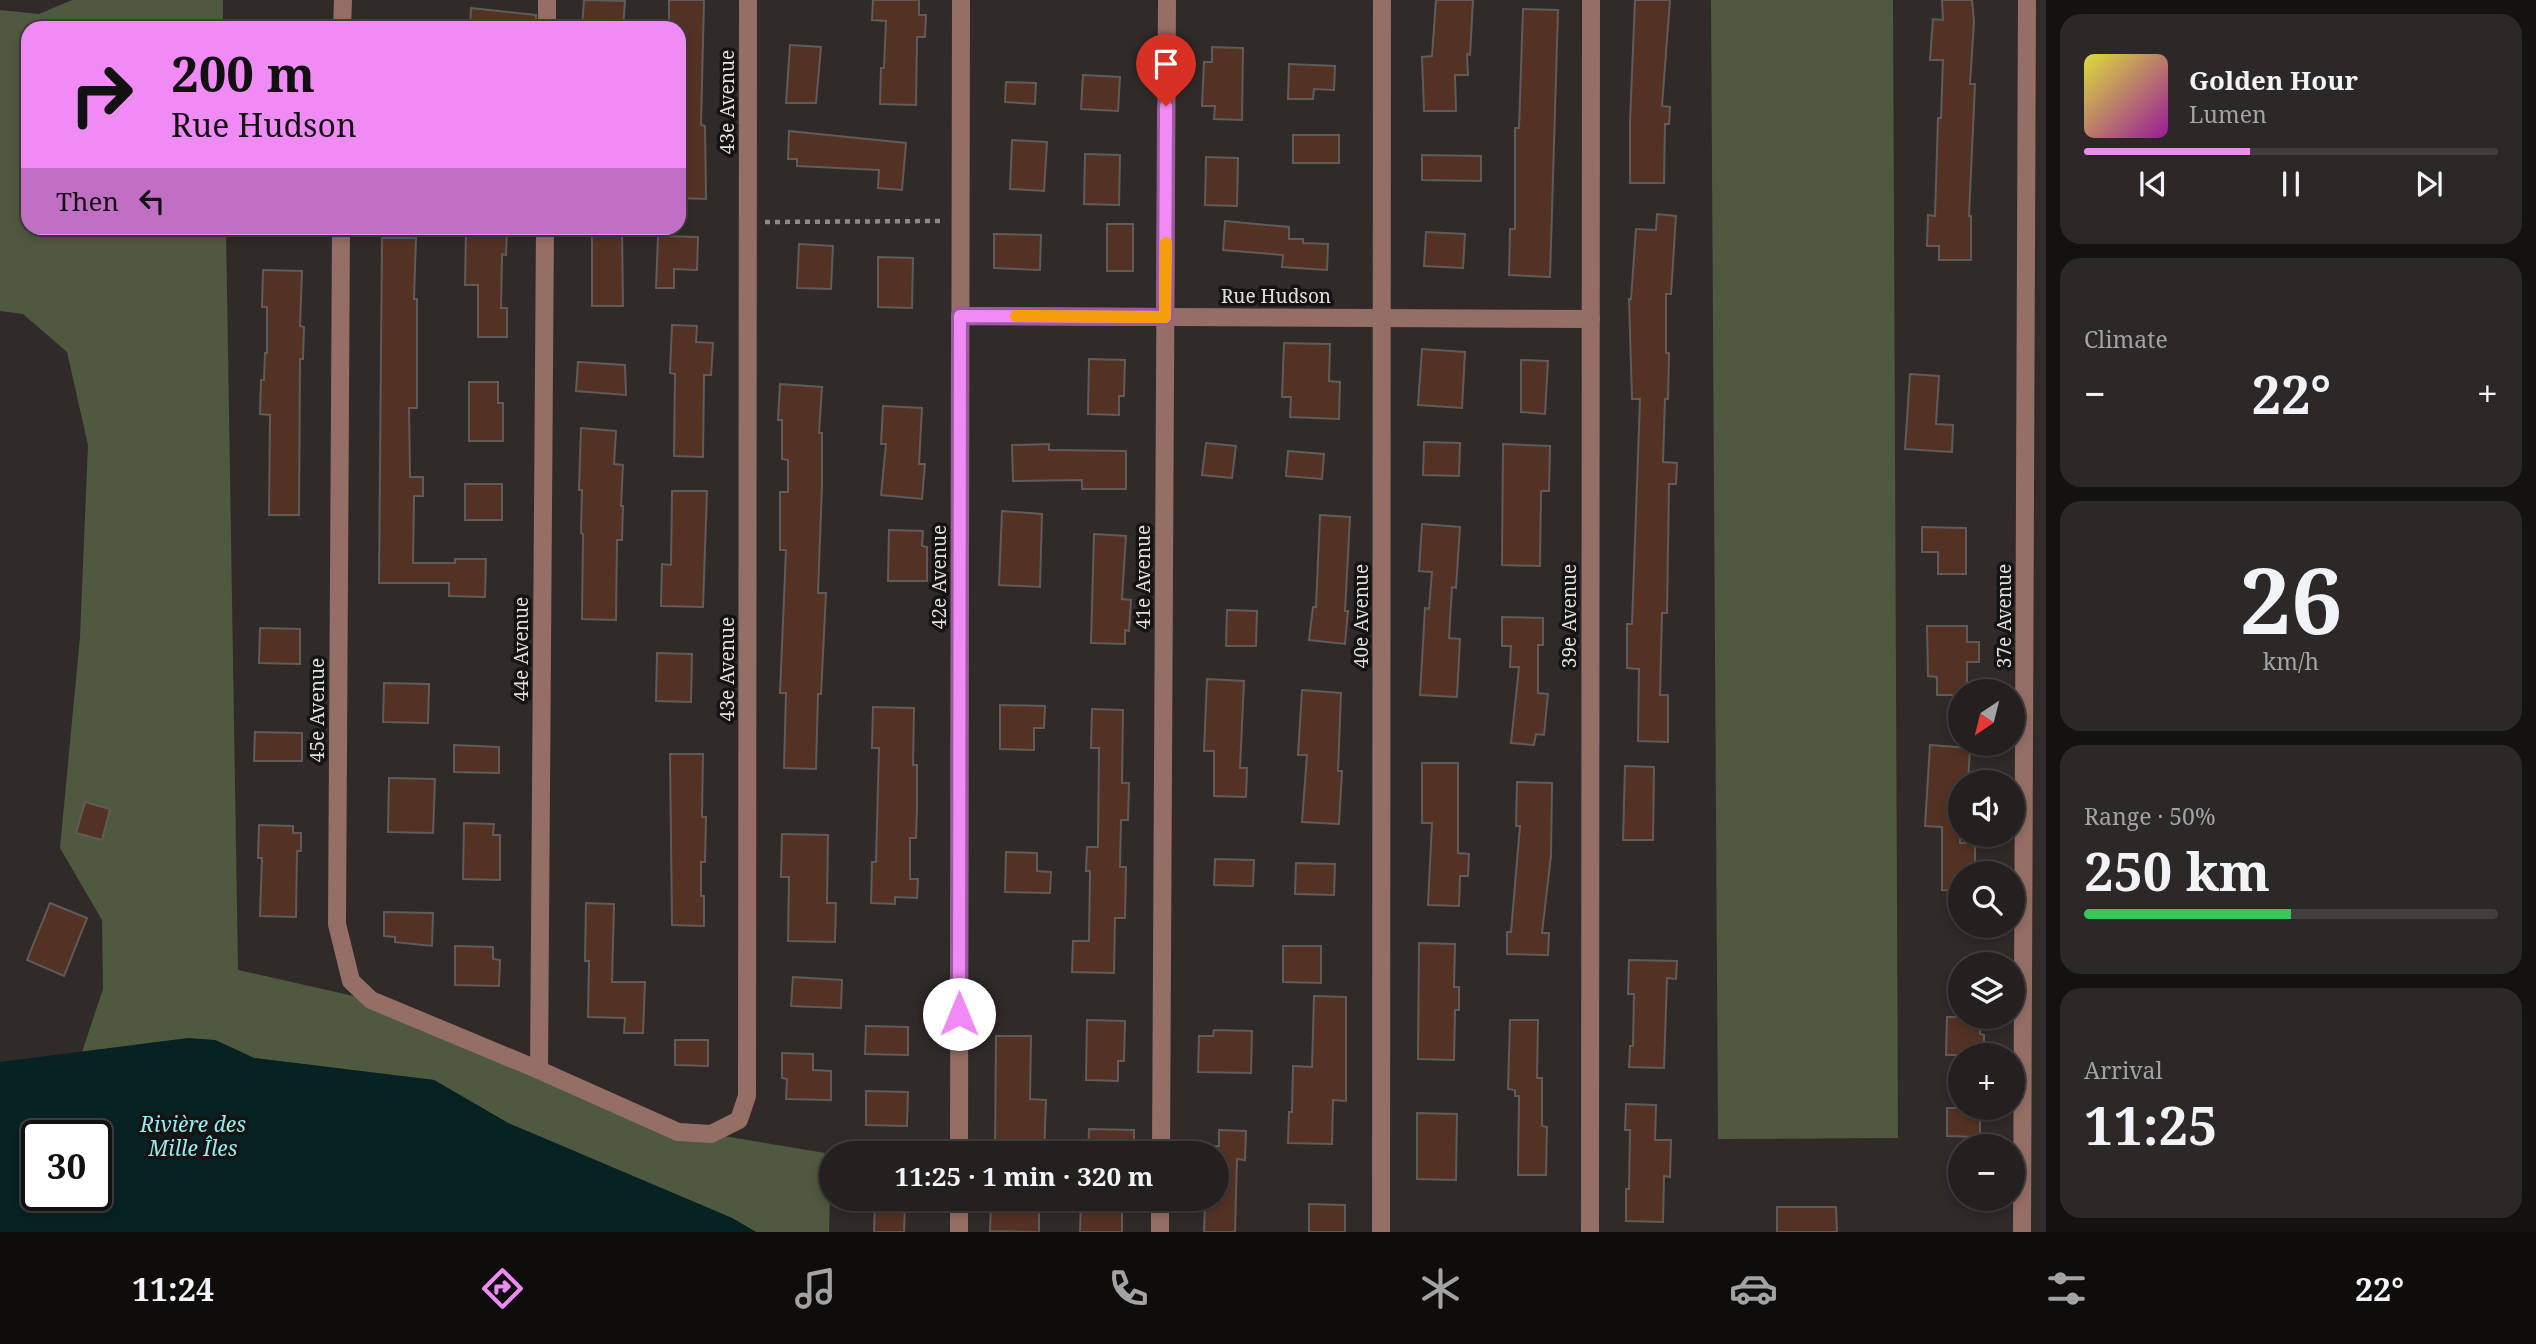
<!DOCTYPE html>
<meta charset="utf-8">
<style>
body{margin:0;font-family:"Noto Serif",serif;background:#2c2828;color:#f1f3f6;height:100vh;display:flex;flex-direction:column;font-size:26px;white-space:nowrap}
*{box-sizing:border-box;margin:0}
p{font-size:23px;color:#a3a3a4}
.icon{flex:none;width:38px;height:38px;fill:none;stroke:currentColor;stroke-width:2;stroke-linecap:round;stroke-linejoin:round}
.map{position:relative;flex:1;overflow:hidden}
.details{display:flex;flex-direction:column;gap:14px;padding:14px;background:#141211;width:490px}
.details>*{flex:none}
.top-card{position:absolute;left:21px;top:21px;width:665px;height:214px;border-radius:21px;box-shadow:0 4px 10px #0003,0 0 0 2px #413e3d;background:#f08bf6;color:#111;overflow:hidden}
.needle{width:46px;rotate:215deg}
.tools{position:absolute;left:1948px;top:679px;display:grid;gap:14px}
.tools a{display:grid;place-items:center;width:77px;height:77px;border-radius:50%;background:#24201f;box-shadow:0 4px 10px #0003,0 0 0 2px #413e3d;font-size:35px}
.speed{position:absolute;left:21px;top:1120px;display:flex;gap:14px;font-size:35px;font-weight:700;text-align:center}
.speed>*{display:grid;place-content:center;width:91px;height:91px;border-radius:50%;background:#24201f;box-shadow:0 4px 10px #0003,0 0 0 2px #413e3d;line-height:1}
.speed .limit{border:4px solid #111;border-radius:10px;background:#fff;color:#111}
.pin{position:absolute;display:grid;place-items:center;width:60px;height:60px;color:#fff;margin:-72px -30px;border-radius:50% 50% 50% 0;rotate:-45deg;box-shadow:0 0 7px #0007}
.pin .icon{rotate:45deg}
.me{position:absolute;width:77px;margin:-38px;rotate:0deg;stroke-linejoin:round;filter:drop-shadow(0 0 5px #0008)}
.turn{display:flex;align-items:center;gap:24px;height:147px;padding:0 35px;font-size:32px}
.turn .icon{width:91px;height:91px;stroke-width:2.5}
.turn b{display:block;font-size:49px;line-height:60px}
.then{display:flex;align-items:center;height:66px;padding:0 35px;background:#0003;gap:14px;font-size:26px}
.big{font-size:52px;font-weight:700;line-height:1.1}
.details .widget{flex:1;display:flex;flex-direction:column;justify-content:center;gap:10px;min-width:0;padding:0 24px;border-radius:21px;background:#2c2828}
.details .dial{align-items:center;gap:0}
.dial b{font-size:91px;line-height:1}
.song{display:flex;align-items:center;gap:21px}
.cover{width:84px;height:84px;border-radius:10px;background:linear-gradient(135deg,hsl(60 70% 55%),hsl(300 70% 35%))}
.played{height:7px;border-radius:4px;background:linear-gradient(90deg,#f08bf6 40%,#413e3d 40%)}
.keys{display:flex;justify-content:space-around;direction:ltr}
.heat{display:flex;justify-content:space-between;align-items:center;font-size:38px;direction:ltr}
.charge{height:10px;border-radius:5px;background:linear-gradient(90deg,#34c759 50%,#413e3d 0)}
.trip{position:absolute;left:819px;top:1141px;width:410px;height:70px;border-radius:35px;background:#24201f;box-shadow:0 4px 10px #0003,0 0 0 2px #413e3d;font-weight:700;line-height:70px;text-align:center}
.tabs{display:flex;height:112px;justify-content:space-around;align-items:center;background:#0e0d0c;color:#a3a3a4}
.tabs .icon{width:49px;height:49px}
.tabs .active{color:#f08bf6}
.tabs b{font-size:32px;color:#f1f3f6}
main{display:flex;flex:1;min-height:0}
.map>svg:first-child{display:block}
</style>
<main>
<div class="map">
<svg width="2046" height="1232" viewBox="0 0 2046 1232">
<rect width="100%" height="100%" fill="#302b29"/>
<!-- green -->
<g fill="#4f593f">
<polygon points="72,0 223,0 223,28 28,28 28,228 226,228 238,970 371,1000 678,1132 711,1134 831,1154 829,1232 756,1232 732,1218 508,1123 434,1080 254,1058 215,1040 82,1052 103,989 102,920 60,848 80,637 88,445 67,352 23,314 0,311 0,10 39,14"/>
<polygon points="1711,0 1893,0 1898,1138 1718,1139"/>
</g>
<!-- water -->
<path fill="#062223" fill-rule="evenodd" d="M 188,1038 L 215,1040 L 254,1058 L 434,1080 L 508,1123 L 732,1218 L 756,1232 L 0,1232 L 0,1062 ZM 37,1136 L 96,1136 L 96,1195 L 37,1195 Z"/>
<!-- building -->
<g fill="#533223" stroke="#605b58" stroke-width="2">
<polygon points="584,0 625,1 623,28 582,28"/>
<polygon points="669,0 704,0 701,125 705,126 706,199 679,198 679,28 669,28"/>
<polygon points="873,0 919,0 919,15 926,15 925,37 917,37 916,105 880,104 881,68 884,68 886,21 872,20"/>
<polygon points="1436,0 1473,0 1470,55 1467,54 1468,75 1455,75 1456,111 1424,111 1422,57 1432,56"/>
<polygon points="1635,0 1670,0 1662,106 1670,107 1669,124 1665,124 1664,183 1630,183 1630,122"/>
<polygon points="1942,0 1972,0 1974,22 1970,84 1975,84 1969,216 1971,216 1971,260 1939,260 1939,246 1927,246 1928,215 1935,216 1938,118 1941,118 1943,60 1930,60 1933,19 1943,20"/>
<polygon points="471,8 536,15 536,28 470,28"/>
<polygon points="1523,9 1558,10 1550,277 1509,275 1510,229 1515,229 1515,128 1519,128"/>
<polygon points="790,45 821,47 816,103 786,103"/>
<polygon points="1212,47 1243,48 1242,120 1214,119 1215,106 1202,106 1204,62 1212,62"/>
<polygon points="1289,64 1335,66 1334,90 1314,89 1313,99 1288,99"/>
<polygon points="1083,75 1120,77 1118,111 1081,109"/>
<polygon points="1006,82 1036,83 1035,104 1005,102"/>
<polygon points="789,131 906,143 902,190 878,188 879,170 797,166 797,159 788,159"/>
<rect x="1293" y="135" width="46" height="28"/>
<polygon points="1012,140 1047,142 1044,191 1010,189"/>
<polygon points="1085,154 1120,155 1119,205 1084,204"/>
<polygon points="1422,155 1481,156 1481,181 1422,180"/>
<polygon points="1206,157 1238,158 1237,206 1205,205"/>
<polygon points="1657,214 1676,216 1671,294 1666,294 1666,353 1669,353 1668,399 1665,399 1663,462 1677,463 1676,484 1669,484 1667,613 1662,613 1660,695 1668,695 1668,742 1638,741 1639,669 1627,668 1627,624 1632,624 1640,399 1632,399 1629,299 1631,299 1636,229 1656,230"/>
<polygon points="1225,221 1289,227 1289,239 1303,239 1303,243 1328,244 1327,270 1282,267 1283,255 1223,250"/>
<rect x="1107" y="224" width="26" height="47"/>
<polygon points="466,228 507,228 506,255 502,254 501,308 507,308 507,337 478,337 478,285 465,285"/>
<polygon points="592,228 622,228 623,306 592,306"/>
<polygon points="1426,232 1465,234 1463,268 1424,266"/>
<polygon points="994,234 1041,235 1040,270 994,268"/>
<polygon points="658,236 698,237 697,270 674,269 674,288 656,288"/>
<polygon points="382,238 416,238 414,299 417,299 417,408 409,408 410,477 423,477 423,496 414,496 413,563 455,563 455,559 486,559 485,597 449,596 449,583 379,583"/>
<polygon points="799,244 833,246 831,289 797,288"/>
<polygon points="878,257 913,258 912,308 878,307"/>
<polygon points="263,270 302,271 300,326 304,327 303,359 300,359 299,515 269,515 270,415 260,414 261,380 264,380 265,353 267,353 267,307 262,307"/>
<polygon points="672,325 697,326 696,342 713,343 711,375 704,375 703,457 674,456 675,374 670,373"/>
<polygon points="1284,343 1330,344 1329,381 1340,382 1339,419 1290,417 1291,397 1282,397"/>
<polygon points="1422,349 1465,352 1462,408 1418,405"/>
<polygon points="1089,359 1125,360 1124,396 1119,396 1119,415 1088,414"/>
<polygon points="1521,360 1548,361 1545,414 1521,412"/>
<polygon points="578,362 625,365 626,395 576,391"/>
<polygon points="1910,374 1939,376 1936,424 1953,425 1952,452 1905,449"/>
<polygon points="469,382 498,382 498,403 503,403 503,441 469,441"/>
<polygon points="780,384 822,387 819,433 822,433 822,485 818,593 826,593 821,694 818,694 816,769 784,768 786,693 780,693 786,550 780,550 780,492 788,492 788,460 782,459 782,420 778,420"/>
<polygon points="883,406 922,408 919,464 925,464 922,499 881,495 886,444 881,444"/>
<polygon points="581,428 616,431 614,464 623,465 621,506 623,506 622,540 617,540 616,620 582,619 583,534 581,533 582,490 579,490"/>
<polygon points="1424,442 1460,443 1459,476 1423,475"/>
<polygon points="1206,443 1236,446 1232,478 1202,475"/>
<polygon points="1049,444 1049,450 1126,451 1126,489 1082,489 1082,480 1013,481 1012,445"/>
<polygon points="1503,444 1550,446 1549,491 1541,491 1540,566 1502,565"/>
<polygon points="1288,451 1324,454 1322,479 1286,476"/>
<rect x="465" y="484" width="37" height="36"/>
<polygon points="672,491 707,491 703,607 661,606 662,564 671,565"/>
<polygon points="1002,511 1042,514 1040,587 999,585"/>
<polygon points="1320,515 1350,517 1345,611 1348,611 1345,644 1309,640 1313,607 1316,607"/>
<polygon points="1422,524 1460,527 1456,588 1452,587 1449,638 1460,639 1457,697 1420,695 1425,608 1429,609 1432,572 1419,571"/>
<polygon points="1922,527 1966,528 1966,574 1938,574 1938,552 1922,552"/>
<polygon points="889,530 923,531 922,546 927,547 927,581 888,581"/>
<polygon points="1094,534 1126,536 1122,599 1131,600 1129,631 1125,630 1125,644 1091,643"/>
<polygon points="1227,610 1257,611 1256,646 1226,646"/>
<polygon points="1502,617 1543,618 1543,645 1538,645 1538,693 1548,694 1544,735 1536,734 1534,745 1511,743 1519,667 1510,667 1511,646 1502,646"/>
<polygon points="1927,626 1967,626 1967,642 1979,642 1979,662 1967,662 1967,691 1960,691 1960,695 1937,695 1937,677 1928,676"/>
<polygon points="260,628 300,629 300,664 259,663"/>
<polygon points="657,653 692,654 691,702 656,701"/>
<polygon points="1207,679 1244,681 1240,768 1247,768 1246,797 1214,796 1214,751 1204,751"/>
<polygon points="384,683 429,684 428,723 383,722"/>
<polygon points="1302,690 1341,693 1338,771 1342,771 1339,824 1302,822 1307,755 1298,755"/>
<polygon points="1000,705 1045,706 1044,728 1034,728 1034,750 1000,749"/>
<polygon points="873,707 914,708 913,765 917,765 917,808 916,838 910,838 910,879 918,879 917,898 895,897 895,904 871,903 872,862 876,862 879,748 872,748"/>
<polygon points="1092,709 1123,710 1122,783 1129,783 1128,820 1121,820 1120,867 1126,867 1125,918 1115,918 1114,973 1072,972 1073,941 1089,941 1090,871 1086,871 1087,847 1098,847 1099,748 1091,748"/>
<polygon points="255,732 302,733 302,761 254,761"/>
<polygon points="454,745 499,747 499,773 454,772"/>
<polygon points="1930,745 1970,748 1968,782 1960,782 1960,843 1975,843 1975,873 1960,873 1960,891 1942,890 1942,827 1925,826"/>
<polygon points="670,754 703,754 702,817 706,817 705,862 701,862 701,896 704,896 704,926 672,925"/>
<polygon points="1422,763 1458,763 1458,853 1469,854 1468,876 1460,876 1459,906 1428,905 1432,823 1422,823"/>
<polygon points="1625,766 1654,767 1653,840 1623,840"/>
<polygon points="389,778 435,779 433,833 388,832"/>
<polygon points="1517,782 1552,783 1551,856 1542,933 1549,933 1548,955 1507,954 1507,932 1511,932 1520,826 1516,826"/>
<polygon points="85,802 110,809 102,840 76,833"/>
<polygon points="464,823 494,824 493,835 500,835 500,880 463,879"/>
<polygon points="259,825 293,826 293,833 301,833 301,851 297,851 296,917 260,916 262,858 258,858"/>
<polygon points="782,834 828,835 827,903 836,903 835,942 788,941 789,877 781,877"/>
<polygon points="1006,852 1037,853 1037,871 1051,872 1050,893 1005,892"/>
<polygon points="1215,859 1254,860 1253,886 1214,885"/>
<polygon points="1296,863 1335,864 1334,895 1295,894"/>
<polygon points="50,903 87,918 64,976 27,960"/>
<polygon points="586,903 614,904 612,982 645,982 643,1033 624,1033 625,1018 588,1017 589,961 585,961"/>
<polygon points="384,912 433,913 432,946 395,942 395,937 384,936"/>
<polygon points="1419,943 1455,944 1454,987 1459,987 1459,1010 1455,1010 1454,1060 1418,1059"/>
<polygon points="455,946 493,947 493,959 500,960 499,986 455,985"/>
<polygon points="1283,946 1321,946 1321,983 1283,982"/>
<polygon points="1629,960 1677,961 1676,979 1667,978 1664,1068 1629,1067 1630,1046 1633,1046 1634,994 1628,994"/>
<polygon points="793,977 842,980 841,1008 791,1006"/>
<polygon points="1314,996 1346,997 1346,1101 1333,1100 1332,1144 1288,1143 1289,1112 1292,1112 1293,1066 1312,1067"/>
<polygon points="1947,1017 1980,1017 1980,1034 1984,1035 1984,1055 1946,1055"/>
<polygon points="1087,1020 1125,1021 1124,1061 1118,1061 1118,1081 1086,1080"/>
<polygon points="1510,1020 1538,1020 1537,1078 1542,1078 1542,1126 1547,1127 1546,1175 1518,1175 1519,1096 1515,1096 1515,1090 1508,1089"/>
<polygon points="866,1026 908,1027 908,1055 865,1054"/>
<polygon points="1214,1030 1252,1031 1251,1073 1198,1072 1199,1036 1213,1036"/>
<polygon points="996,1036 1031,1036 1030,1099 1046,1100 1044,1153 995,1153"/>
<polygon points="675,1040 708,1040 708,1066 675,1065"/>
<polygon points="782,1053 813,1054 813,1070 831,1071 831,1100 786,1099 787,1079 782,1078"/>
<polygon points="866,1091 908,1092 907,1126 866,1125"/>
<polygon points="1626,1104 1656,1105 1655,1140 1671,1140 1670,1177 1664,1176 1663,1222 1626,1221 1626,1189 1629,1189 1630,1130 1625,1130"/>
<polygon points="1947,1108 1980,1108 1980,1137 1947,1136"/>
<polygon points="1417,1113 1457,1114 1456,1180 1417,1179"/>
<polygon points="1089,1129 1134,1130 1134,1153 1088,1153"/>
<polygon points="1219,1130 1246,1131 1245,1160 1237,1159 1235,1232 1204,1232 1205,1199 1216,1199 1216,1146 1219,1146"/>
<polygon points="875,1199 896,1199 896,1204 905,1205 904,1232 874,1232"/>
<polygon points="1081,1199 1122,1199 1122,1232 1080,1232"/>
<polygon points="1309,1204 1345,1205 1345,1232 1309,1232"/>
<polygon points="991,1206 1039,1207 1039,1232 990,1231"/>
<polygon points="1777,1207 1836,1207 1837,1232 1777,1232"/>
</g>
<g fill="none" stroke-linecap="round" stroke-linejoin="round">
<!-- path -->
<polyline stroke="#8d8987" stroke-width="4.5" stroke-dasharray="5 5" stroke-linecap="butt" points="765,222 942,221"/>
<!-- minor -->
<g stroke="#956e65" stroke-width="18">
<polyline points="342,28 343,0"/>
<polyline points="547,28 547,0"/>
<polyline points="341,228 337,924 351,981 371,1000 539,1070 678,1132 711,1134 739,1120 747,1096 748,0"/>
<polyline points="960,316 1591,319"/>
<polyline points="539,1070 545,228"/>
<polyline points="959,1153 961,0"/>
<polyline points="1161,1153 1167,0"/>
<polyline points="959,1232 959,1199"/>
<polyline points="1160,1232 1160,1199"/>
<polyline points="1381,1232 1382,0"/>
<polyline points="1590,1232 1591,0"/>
<polyline points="2022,1232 2027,0"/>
</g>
</g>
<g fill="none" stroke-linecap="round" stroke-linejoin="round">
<!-- route casing -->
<g stroke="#9c5aa0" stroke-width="18">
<polyline id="route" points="959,1014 960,316 1165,317 1166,106"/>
</g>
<!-- route -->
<use href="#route" stroke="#f08bf6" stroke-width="12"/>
<!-- slow -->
<polyline stroke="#f59e0b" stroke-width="12" points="1016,316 1165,317 1166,243"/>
</g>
<g text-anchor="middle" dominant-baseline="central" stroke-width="7" stroke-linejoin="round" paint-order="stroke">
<!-- street labels -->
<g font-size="19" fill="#e1dedc" stroke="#161413">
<text transform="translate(727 102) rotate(-90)">43e Avenue</text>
<text x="1276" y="296">Rue Hudson</text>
<text transform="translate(939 577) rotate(-90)">42e Avenue</text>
<text transform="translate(1143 577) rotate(-90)">41e Avenue</text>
<text transform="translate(1361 616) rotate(-90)">40e Avenue</text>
<text transform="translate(1569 616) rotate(-90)">39e Avenue</text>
<text transform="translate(2004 616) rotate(-90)">37e Avenue</text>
<text transform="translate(521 649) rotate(-90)">44e Avenue</text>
<text transform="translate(727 669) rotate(-90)">43e Avenue</text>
<text transform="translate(317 710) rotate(-90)">45e Avenue</text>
</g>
<!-- water labels -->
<g font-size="21" font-style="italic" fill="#94ecf0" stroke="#161413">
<text x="193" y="1124">Rivière des<tspan x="193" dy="24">Mille Îles</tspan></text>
</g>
</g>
</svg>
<div class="tools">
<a><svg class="needle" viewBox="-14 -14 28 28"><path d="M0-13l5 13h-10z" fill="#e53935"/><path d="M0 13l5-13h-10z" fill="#a3a3a4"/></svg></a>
<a><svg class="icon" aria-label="sound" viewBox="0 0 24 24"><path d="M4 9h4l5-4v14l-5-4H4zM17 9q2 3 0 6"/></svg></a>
<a><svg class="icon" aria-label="search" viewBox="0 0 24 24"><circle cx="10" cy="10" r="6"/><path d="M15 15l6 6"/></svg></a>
<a><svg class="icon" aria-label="layers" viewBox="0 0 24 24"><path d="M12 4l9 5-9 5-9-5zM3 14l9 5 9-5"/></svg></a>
<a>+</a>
<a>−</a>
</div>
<div class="speed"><div class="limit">30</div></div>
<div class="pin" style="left:1166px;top:106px;background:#d93025"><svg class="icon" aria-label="arrive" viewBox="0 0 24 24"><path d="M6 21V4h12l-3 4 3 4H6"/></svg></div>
<svg class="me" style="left:959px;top:1014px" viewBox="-20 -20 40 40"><circle r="19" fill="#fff"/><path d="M0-13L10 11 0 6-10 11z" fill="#f08bf6"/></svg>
<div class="trip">11:25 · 1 min · 320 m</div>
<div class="top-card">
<div class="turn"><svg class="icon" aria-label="right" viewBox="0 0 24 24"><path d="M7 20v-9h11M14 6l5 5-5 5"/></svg><div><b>200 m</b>Rue Hudson</div></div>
<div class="then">Then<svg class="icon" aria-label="left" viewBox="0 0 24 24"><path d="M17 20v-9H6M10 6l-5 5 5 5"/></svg></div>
</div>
</div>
<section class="details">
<div class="widget">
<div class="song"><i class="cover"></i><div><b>Golden Hour</b><p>Lumen</p></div></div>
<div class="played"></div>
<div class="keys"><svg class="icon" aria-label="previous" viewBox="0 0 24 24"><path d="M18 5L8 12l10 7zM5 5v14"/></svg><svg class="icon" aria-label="pause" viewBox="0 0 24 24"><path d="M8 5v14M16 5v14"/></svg><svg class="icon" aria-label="next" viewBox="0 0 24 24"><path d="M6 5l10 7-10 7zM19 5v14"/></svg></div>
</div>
<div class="widget"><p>Climate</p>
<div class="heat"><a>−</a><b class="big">22°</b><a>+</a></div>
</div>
<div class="widget dial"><b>26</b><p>km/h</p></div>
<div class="widget"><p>Range · 50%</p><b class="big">250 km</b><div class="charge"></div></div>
<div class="widget"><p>Arrival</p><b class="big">11:25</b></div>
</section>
</main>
<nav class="tabs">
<b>11:24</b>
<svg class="icon active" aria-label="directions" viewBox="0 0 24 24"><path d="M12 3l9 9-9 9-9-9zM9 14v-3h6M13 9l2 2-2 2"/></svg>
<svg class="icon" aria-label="music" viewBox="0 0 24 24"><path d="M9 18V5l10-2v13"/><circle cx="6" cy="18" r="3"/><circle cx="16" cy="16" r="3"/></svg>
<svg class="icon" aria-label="phone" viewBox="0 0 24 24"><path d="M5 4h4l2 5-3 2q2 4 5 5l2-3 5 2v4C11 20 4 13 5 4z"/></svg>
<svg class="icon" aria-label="climate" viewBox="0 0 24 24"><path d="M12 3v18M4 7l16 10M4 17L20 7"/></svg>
<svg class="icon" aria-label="car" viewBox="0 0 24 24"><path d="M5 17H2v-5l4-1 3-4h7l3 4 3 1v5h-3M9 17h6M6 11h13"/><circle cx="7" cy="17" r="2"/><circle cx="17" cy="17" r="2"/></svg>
<svg class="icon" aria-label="filters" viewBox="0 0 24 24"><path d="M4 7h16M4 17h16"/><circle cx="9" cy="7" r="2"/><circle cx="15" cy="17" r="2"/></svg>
<b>22°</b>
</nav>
